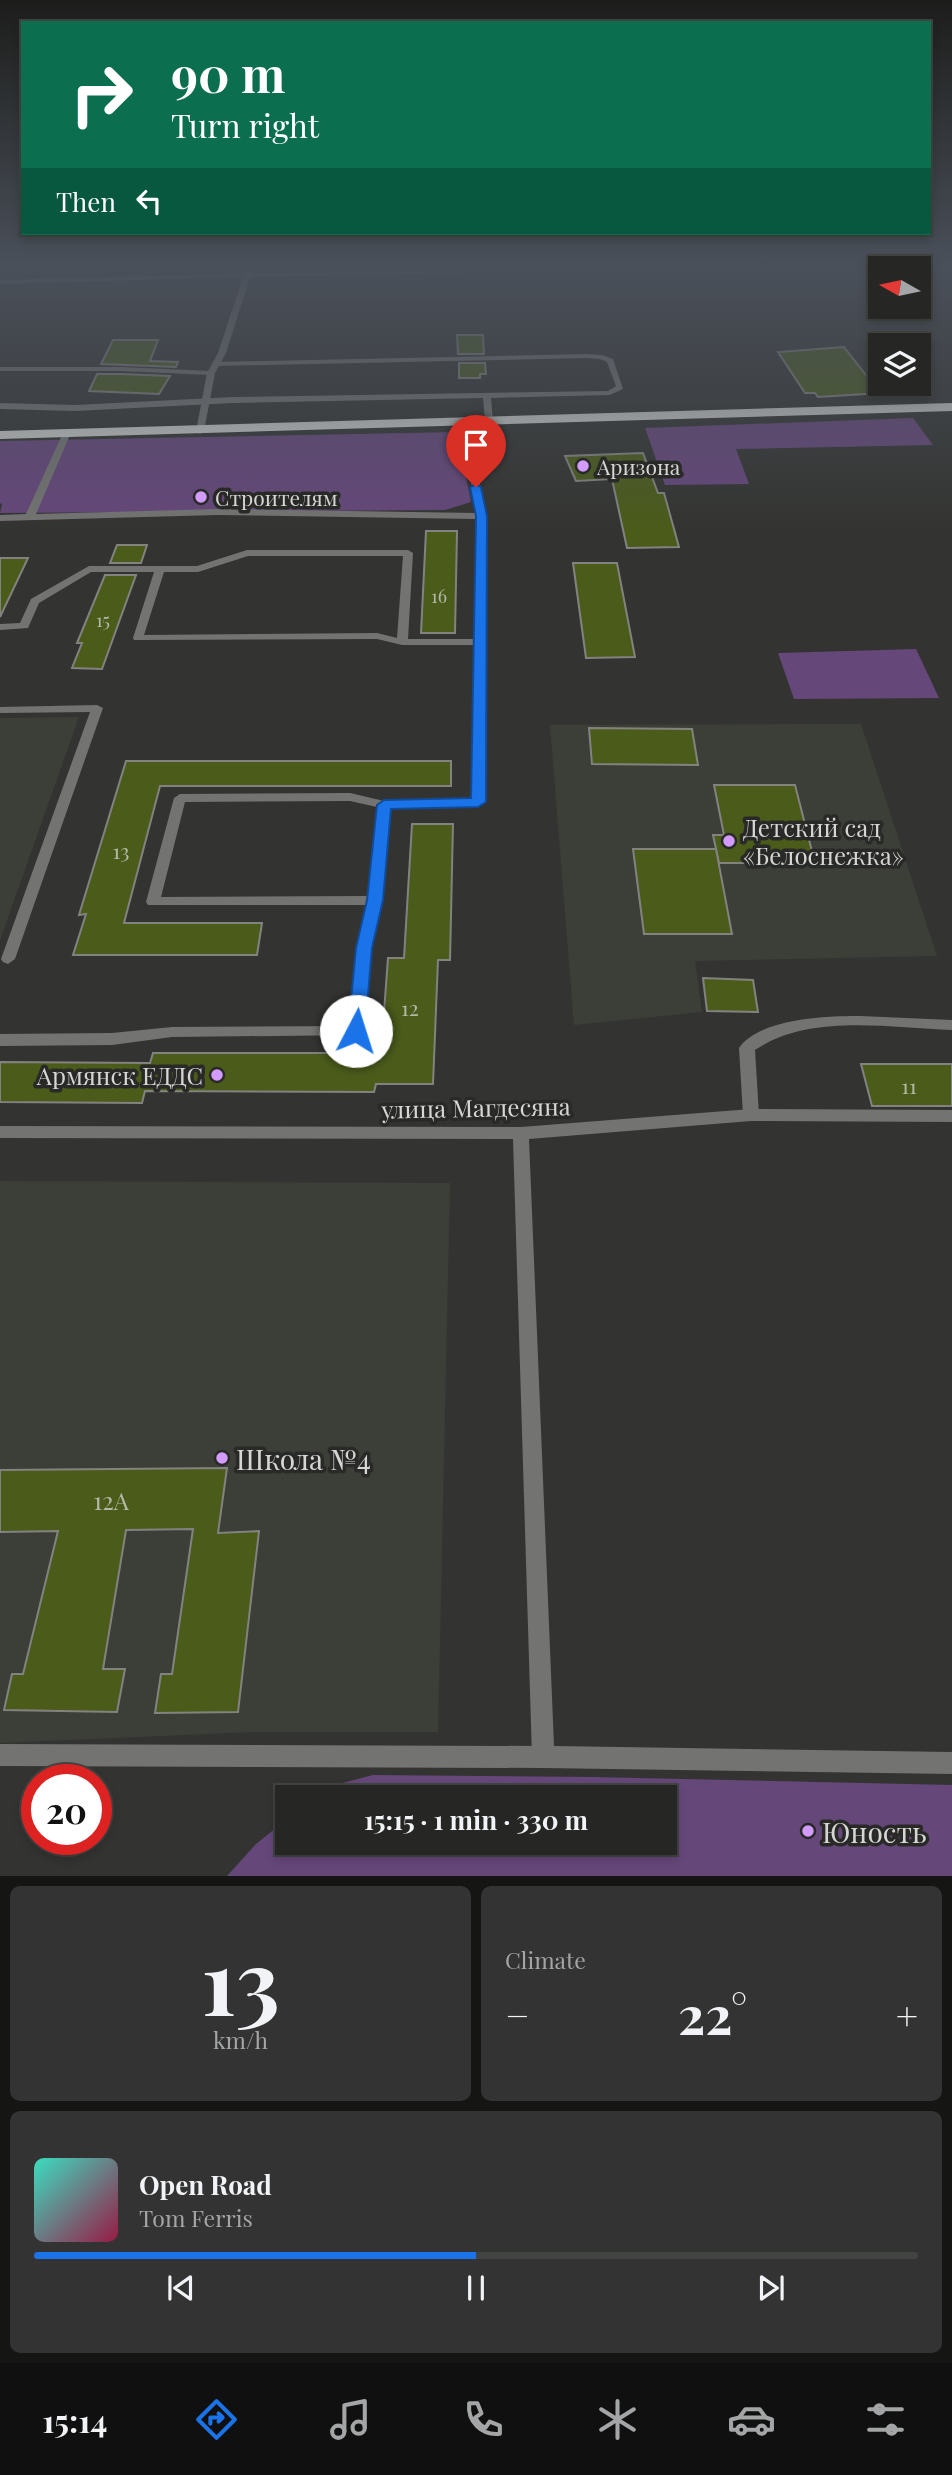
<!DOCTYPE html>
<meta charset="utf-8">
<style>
body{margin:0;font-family:"Playfair Display",serif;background:#323332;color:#f1f3f6;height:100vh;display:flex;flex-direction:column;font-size:26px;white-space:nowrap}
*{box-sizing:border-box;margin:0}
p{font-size:23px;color:#a4a5a7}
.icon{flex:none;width:38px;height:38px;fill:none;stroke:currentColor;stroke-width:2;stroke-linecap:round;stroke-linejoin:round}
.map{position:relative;height:1876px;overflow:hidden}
.panel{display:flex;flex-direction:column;gap:10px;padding:10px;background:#151514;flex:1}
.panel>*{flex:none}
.banner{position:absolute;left:21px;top:21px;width:910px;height:214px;border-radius:0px;box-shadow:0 4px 10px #0003,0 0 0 2px #424442;background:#0b6e4f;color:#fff;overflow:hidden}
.needle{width:46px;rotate:279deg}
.fabs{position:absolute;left:868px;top:256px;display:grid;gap:14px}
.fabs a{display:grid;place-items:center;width:63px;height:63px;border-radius:0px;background:#262725;box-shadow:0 4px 10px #0003,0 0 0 2px #424442;font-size:35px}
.speed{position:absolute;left:21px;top:1764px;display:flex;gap:14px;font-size:35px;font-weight:700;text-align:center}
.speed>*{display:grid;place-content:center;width:91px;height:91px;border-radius:50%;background:#262725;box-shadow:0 4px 10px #0003,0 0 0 2px #424442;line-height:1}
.speed .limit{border:10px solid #d22;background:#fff;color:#111}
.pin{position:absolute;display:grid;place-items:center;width:60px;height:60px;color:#fff;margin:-72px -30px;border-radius:50% 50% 50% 0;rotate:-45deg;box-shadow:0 0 7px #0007}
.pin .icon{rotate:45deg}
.me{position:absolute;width:77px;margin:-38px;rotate:5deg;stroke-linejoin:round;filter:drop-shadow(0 0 5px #0008)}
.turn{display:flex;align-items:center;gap:24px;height:147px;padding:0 35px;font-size:32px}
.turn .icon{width:91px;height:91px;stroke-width:2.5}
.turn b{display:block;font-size:49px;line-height:60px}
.then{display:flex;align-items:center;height:66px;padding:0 35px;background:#0003;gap:14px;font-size:26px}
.big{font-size:52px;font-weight:700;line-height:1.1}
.panel .tile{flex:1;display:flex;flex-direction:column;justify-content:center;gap:10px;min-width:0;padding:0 24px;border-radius:10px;background:#323332}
.panel .dial{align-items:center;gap:0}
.dial b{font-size:91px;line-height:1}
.song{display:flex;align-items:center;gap:21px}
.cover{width:84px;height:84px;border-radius:10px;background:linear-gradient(135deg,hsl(170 70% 55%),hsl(340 70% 35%))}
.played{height:7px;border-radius:4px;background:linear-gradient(90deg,#1a73e8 50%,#424442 50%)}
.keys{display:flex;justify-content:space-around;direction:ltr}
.heat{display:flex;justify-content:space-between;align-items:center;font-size:38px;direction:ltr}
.panel .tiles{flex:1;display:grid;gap:10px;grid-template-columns:1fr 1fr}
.tile:last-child{grid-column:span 2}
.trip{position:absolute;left:275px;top:1785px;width:402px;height:70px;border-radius:0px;background:#262725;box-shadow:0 4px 10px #0003,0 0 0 2px #424442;font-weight:700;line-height:70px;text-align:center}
.menu{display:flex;height:112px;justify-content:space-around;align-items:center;background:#0f100f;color:#a4a5a7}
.menu .icon{width:49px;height:49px}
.menu .on{color:#1a73e8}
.menu b{font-size:32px;color:#f1f3f6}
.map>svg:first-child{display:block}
</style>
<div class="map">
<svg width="952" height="1877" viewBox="0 0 952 1877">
<rect width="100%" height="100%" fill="#333431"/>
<!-- built -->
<g fill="#3c3f37">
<polygon points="79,717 0,940 0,718"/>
<polygon points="861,724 937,956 695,961 702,1012 574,1025 550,725"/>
<polygon points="0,1181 450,1183 438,1732 253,1732 0,1743"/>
</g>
<!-- green -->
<g fill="#65477a">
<polygon points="913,418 933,445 736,449 749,484 665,485 645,428"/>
<polygon points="457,432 471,502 445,510 0,513 2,504 0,503 0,441"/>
<polygon points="916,649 939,698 794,699 778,653"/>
<polygon points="373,1775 592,1777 952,1785 952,1876 227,1876 256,1844 287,1819 287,1843 665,1843 665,1797 315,1797 327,1787"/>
</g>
<!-- building -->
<g fill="#4a5b1a" stroke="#828381" stroke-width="2">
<polygon points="457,335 483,335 484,354 458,354"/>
<polygon points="113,340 158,340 150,361 178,362 176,367 101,364"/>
<polygon points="844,347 880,393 818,397 815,393 805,393 778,352"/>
<polygon points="459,363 485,363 486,374 480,374 480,378 459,378"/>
<polygon points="97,374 121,374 170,376 159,394 89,391"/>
<polygon points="643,453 658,493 664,493 679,547 627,548 612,479 576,481 565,456"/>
<polygon points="426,531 457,531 455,633 421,633"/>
<polygon points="117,545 147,545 141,563 110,563"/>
<polygon points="0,558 28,558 0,617"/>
<polygon points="573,563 617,563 635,657 586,658"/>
<polygon points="105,575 136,575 102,669 72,668 82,643 77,643"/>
<polygon points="589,728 692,729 698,765 592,764"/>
<polygon points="126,761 451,761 451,786 160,786 124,923 262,923 257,955 73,955 86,914 79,915"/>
<polygon points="714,785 795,785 815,863 719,863 713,835 724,835"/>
<polygon points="412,824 453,824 450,960 438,960 433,1084 376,1084 374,1092 145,1091 142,1103 0,1102 0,1062 150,1063 153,1053 381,1053 388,958 404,958"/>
<polygon points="633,849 716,849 732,934 644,934"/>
<polygon points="703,978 753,980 758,1012 707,1011"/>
<polygon points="861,1064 952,1064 952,1106 872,1106"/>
<polygon points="227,1468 218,1533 259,1531 238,1712 155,1713 161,1674 172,1674 193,1529 126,1530 103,1669 125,1669 117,1712 4,1710 12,1674 23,1674 58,1531 0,1532 0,1470"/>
</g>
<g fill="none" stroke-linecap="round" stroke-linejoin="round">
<!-- lane -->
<g fill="#737472" fill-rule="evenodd">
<polygon points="586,354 602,355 613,359 623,389 610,395 491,398 493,421 489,424 485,421 483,398 233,403 75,411 0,409 0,403 75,405 233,397 608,391 616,386 607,362 600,359 586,358 215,366 211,364 215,362"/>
<polygon points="0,367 121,367 211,371 215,373 211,375 121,371 0,371"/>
<path d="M 461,420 L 468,422 L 486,516 L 485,802 L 479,806 L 390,809 L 382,900 L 371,948 L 361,1035 L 172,1037 L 112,1045 L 0,1046 L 0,1034 L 112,1033 L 172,1027 L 349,1026 L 357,948 L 367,905 L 148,905 L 146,902 L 174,798 L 180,794 L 350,793 L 384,801 L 473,798 L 475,645 L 402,645 L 377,639 L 134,640 L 133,638 L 154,572 L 91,572 L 39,603 L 28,628 L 0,630 L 0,624 L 20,623 L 31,599 L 89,566 L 197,566 L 247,550 L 408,550 L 413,553 L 408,639 L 475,639 L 476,519 L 217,515 L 0,521 L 0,515 L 26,514 L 62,435 L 66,432 L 70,435 L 36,514 L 217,509 L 476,513 ZM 248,556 L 403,556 L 397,638 L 377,633 L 144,635 L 164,572 L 198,572 ZM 350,801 L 377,807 L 369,896 L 161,897 L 185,802 Z"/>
<polygon points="97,705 103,708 15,959 8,964 3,962 1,959 90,712 0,713 0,707"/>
<path d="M 860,1016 L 952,1020 L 952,1030 C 888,1028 810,1013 755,1050 L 759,1115 L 757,1119 L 751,1121 L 745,1119 L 743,1115 L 739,1048 C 760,1018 827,1016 860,1016 Z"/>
<polygon points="0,1744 543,1746 551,1749 554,1757 551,1765 543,1768 0,1766"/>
</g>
<!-- street -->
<g fill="#737472" fill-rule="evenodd">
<polygon points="246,268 252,268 251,273 710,268 250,277 226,353 215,373 204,431 200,434 196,431 207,373 218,353 243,277 0,284 0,280 244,273"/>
<polygon points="751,1109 952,1110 952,1122 751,1121 529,1139 554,1746 952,1752 952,1774 543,1768 535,1765 532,1757 513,1139 0,1138 0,1126 521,1127"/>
</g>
<!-- highway -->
<polygon fill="#cbccc9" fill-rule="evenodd" points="952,403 952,411 0,439 0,431"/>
</g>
<!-- sky -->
<linearGradient id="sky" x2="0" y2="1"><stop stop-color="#1c1d1b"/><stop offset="0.5" stop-color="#4a505a"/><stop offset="1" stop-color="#4a505a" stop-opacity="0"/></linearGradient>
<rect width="952" height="531" fill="url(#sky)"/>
<!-- route -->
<polygon fill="#1a73e8" stroke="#114b97" stroke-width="2" points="476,484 481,487 487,516 486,802 478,807 391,809 383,900 372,948 365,1031 356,1037 348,1031 356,948 367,900 377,805 384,800 471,798 476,516 470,487"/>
<!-- markers -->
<g fill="#d39cfc" stroke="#292a27" stroke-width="2.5">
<circle cx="583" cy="466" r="7"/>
<circle cx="201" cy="497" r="7"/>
<circle cx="729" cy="841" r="7"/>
<circle cx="217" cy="1075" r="7"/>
<circle cx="222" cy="1458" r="7"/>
<circle cx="808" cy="1831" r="7"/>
</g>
<g text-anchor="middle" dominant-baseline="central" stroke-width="7" stroke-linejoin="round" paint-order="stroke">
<!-- far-number labels -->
<g font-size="18" fill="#b3b8a6">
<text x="439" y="596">16</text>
<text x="103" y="620">15</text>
</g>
<!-- far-poi labels -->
<g font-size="21" fill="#d6d7d5" stroke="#292a27" text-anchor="start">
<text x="597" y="466">Аризона</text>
<text x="215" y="497">Строителям</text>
</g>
<!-- number labels -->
<g font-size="21" fill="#b3b8a6">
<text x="121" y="850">13</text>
<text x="410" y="1007">12</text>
<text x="909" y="1085">11</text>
</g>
<!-- poi labels -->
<g font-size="24" fill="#d6d7d5" stroke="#292a27" text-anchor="start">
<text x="743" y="827">Детский сад<tspan x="743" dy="28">«Белоснежка»</tspan></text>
<text x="203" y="1075" text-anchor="end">Армянск ЕДДС</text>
</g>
<!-- street labels -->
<g font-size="24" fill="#d6d7d5" stroke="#292a27">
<text transform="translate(476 1107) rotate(-1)">улица Магдесяна</text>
</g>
<!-- near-number labels -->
<g font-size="24" fill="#b3b8a6">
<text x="111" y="1500">12А</text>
</g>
<!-- near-poi labels -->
<g font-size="28" fill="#d6d7d5" stroke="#292a27" text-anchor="start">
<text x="236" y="1458">Школа №4</text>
<text x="822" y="1831">Юность</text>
</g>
</g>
</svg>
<div class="fabs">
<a><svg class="needle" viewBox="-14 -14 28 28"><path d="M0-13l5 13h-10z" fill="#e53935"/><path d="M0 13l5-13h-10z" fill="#a4a5a7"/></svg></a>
<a><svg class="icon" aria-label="layers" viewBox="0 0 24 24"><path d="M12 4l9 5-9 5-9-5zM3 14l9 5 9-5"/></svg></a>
</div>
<div class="speed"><div class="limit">20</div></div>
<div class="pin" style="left:476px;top:487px;background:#d93025"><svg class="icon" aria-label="arrive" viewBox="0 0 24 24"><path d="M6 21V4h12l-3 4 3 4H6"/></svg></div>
<svg class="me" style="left:356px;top:1031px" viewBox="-20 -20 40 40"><circle r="19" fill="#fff"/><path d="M0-13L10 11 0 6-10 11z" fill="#1a73e8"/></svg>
<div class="trip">15:15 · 1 min · 330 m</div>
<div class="banner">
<div class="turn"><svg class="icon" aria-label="right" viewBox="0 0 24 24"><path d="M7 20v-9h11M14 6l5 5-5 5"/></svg><div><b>90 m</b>Turn right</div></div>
<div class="then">Then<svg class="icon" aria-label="left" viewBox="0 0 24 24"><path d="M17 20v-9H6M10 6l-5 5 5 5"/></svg></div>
</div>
</div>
<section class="panel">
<div class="tiles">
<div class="tile dial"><b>13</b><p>km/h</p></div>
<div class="tile"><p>Climate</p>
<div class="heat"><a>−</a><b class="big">22°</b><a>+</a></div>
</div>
<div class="tile">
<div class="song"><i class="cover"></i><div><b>Open Road</b><p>Tom Ferris</p></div></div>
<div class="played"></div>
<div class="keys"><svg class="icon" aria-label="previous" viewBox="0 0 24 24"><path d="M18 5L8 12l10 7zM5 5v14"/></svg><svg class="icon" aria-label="pause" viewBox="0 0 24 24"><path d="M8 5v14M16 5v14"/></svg><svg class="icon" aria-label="next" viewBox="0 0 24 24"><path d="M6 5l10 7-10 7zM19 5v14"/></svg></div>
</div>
</div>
</section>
<nav class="menu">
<b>15:14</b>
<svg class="icon on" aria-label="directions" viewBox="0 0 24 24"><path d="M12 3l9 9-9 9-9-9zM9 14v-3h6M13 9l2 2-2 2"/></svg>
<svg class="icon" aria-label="music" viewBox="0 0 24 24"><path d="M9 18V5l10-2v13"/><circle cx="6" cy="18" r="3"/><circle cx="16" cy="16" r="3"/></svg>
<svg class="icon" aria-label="phone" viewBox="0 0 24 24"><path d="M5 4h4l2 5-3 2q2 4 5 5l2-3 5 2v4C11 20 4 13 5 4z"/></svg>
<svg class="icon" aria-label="climate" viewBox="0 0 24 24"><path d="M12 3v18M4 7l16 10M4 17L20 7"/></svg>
<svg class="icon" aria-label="car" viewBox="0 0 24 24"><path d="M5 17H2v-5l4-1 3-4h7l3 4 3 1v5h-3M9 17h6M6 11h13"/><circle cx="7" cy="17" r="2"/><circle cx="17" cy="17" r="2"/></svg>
<svg class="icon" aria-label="filters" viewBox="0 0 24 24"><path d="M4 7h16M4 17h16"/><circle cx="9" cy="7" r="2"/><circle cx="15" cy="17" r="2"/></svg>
</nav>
